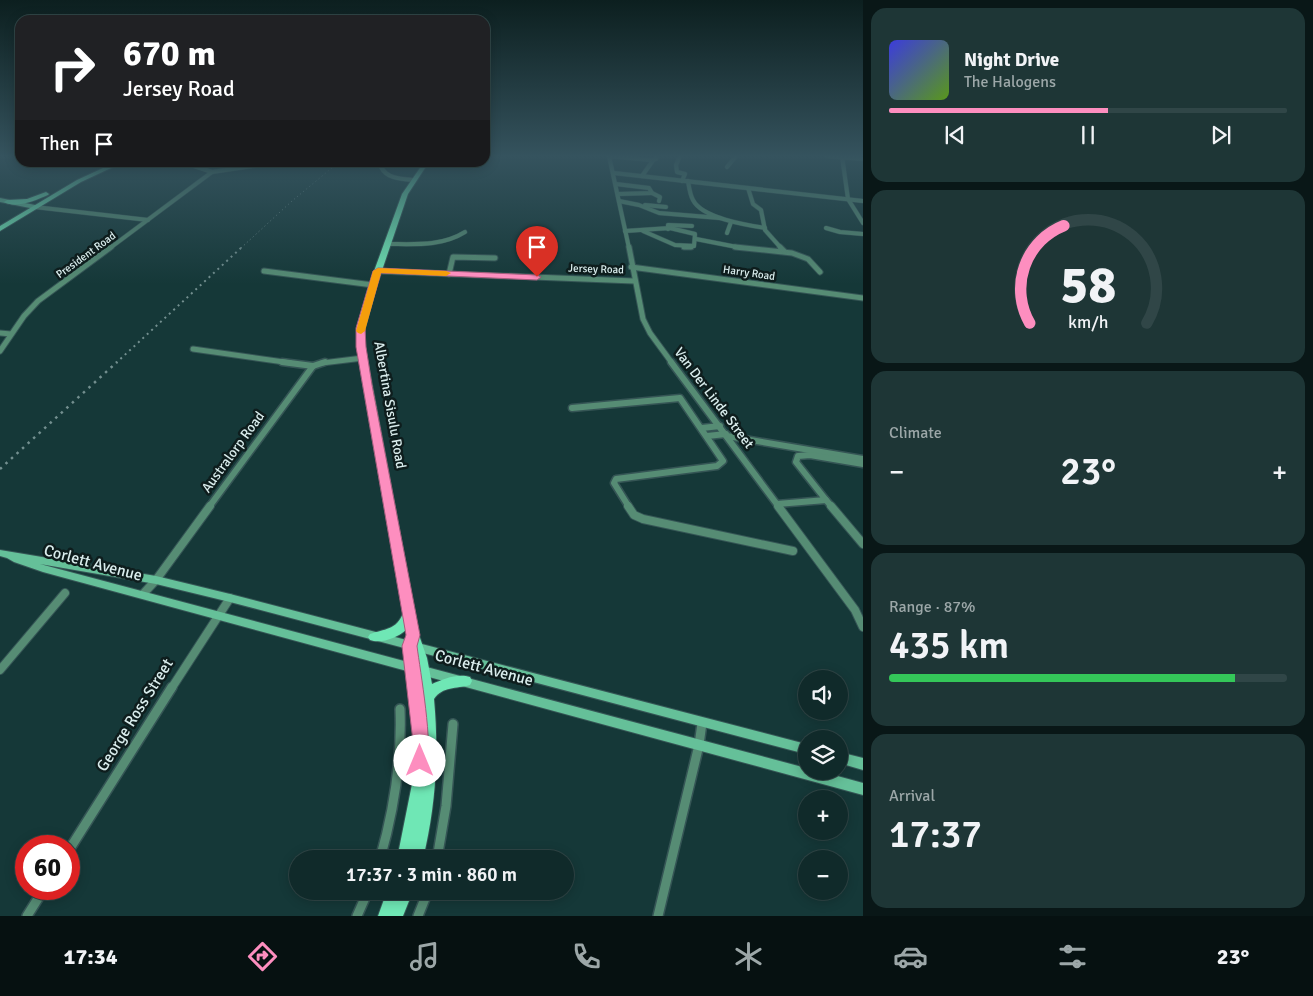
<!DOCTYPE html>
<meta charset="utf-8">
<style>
body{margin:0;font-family:Signika,sans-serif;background:#1e3636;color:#f1f3f6;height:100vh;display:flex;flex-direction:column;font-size:19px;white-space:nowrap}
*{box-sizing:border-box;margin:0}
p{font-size:16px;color:#9ca7a8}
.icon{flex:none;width:28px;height:28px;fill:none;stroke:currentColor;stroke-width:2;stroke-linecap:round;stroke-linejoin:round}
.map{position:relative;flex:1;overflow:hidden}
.sheet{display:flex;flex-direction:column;gap:8px;padding:8px;background:#091717;width:450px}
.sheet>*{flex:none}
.hud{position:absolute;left:15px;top:15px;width:475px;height:152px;border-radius:15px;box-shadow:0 2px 12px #0003,0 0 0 1px #304647;background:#202124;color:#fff;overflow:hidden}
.buttons{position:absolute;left:798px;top:670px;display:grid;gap:10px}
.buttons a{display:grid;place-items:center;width:50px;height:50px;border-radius:50%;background:#102a2a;box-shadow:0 2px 12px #0003,0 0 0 1px #304647;font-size:25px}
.speed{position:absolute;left:15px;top:835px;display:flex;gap:10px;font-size:25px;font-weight:700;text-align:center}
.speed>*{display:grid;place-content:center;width:65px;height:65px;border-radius:50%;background:#102a2a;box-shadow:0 2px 12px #0003,0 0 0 1px #304647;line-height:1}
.speed .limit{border:8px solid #d22;background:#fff;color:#111}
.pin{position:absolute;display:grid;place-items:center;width:42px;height:42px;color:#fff;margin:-51px -21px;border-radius:50% 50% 50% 0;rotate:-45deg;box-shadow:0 0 5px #0007}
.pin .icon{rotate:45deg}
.me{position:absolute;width:55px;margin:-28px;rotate:0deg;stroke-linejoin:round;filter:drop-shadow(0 0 4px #0008)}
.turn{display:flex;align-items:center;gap:18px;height:105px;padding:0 25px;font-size:22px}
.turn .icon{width:65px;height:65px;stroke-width:2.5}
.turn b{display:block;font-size:35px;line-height:42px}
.then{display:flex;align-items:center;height:48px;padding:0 25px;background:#0003;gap:10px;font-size:19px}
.big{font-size:38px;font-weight:600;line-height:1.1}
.sheet .card{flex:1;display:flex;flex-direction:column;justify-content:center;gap:8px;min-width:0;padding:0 18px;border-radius:15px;background:#1e3636}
.sheet .dial{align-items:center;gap:0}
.dial svg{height:130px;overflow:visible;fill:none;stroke:#304647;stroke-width:7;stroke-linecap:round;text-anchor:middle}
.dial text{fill:#f1f3f6;stroke:none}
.song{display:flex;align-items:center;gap:15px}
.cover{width:60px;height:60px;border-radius:8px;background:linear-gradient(135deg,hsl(240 70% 55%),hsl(90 70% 35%))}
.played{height:5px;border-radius:2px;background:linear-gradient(90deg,#fd8ebf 55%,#304647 55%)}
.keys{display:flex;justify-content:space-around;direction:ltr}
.heat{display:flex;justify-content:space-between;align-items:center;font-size:28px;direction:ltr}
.charge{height:8px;border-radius:4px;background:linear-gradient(90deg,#34c759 87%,#304647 0)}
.trip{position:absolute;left:289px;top:850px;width:285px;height:50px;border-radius:25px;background:#102a2a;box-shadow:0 2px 12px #0003,0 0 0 1px #304647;font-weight:600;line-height:50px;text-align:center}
.tab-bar{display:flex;height:80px;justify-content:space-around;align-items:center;background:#061111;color:#9ca7a8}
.tab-bar .icon{width:35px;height:35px}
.tab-bar .selected{color:#fd8ebf}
.tab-bar b{font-size:22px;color:#f1f3f6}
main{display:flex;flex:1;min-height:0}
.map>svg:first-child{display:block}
</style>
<main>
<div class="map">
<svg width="863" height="916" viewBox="0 0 863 916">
<rect width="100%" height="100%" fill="#153838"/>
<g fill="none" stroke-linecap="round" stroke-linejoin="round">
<!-- street-far4 casing -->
<g stroke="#355555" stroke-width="5">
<g id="street-far4">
<polyline points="609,156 629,248"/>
<polyline points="609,156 651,160 656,159 657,156"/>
<polyline points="680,156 676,165 677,172 685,174 682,181"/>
<polyline points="826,156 863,159"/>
<polyline points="842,156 848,199 863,223"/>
<polyline points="182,162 212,172"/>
<path d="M 385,162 L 381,167 C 387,179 402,179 414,180"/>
<polyline points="727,167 736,156"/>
<polyline points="614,173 863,201"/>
<polyline points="642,176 654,159"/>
<path d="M 688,181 C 689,187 690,195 693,200 C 702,218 746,225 765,228"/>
<polyline points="616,184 649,188 652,193 618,194"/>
<polyline points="748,188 753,204 761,210 765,230 781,248"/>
<polyline points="652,193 660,197 659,201"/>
<polyline points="619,201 639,205 659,213 720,218"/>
<polyline points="645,205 666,207"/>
<polyline points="35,207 148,220"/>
<polyline points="826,228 840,232 863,234"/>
<polyline points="668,229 668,225 692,226"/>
<polyline points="625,231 670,228 695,234 694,246 675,245 643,231"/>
<polyline points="727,233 731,222"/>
<polyline points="696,239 742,248"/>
<path d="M 386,244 C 413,244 441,247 465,232"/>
<polyline points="110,248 212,172 279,162"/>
</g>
</g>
<!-- street-far3 casing -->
<g stroke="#355555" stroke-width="7">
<g id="street-far3">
<polyline points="629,247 643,319 650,333 672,363"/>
<polyline points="684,247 691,247"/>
<polyline points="735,247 792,253 808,259 820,272"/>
<polyline points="780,247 784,251"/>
<polyline points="631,267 863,298"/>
<polyline points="264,271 373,285"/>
<polyline points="378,271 634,281"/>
<polyline points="449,274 453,257 495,258"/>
<polyline points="0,333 11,334"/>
<polyline points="193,349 291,363"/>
<polyline points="0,351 24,316 38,301 111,247"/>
<polyline points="322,363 363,358"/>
</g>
</g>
<!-- street-far2 casing -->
<g stroke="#355555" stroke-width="9">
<g id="street-far2">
<polyline points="282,362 313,366"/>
<polyline points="671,362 779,507"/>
<polyline points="572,408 680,398 723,461 717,466 616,479 614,483 629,507"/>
<polyline points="702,428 720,426"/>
<polyline points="707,436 726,434"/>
<polyline points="727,436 863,459"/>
<polyline points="826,500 832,507"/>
<polyline points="777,504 826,500 796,462 798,456 810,455 863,464"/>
<polyline points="209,507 313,366 325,362"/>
</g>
</g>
<!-- street-far1 casing -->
<g stroke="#355555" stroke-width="10">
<g id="street-far1">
<polyline points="628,506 634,515 643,519 793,551"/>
<polyline points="778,506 855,610 863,627"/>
<polyline points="831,506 863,544"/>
<polyline points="143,594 156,580 210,506"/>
<polyline points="0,670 65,593"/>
<polyline points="171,689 230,598"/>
</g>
</g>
<!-- street casing -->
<g stroke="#355555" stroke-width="12">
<g id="street">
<polyline points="69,850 172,687"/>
<path d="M 380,859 C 394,810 402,761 400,709"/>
<polyline points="437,859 446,806 453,724"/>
<polyline points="27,916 44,889"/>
<polyline points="357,916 368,891"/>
<polyline points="418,916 428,891"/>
<polyline points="658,916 699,745 702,723"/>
</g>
</g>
<!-- secondary casing -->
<g stroke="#355555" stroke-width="2">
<g id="secondary">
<polygon points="0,198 35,205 38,207 35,209 0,202"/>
<polygon points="0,550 156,576 230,594 806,744 806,754 230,602 156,584 40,564 806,768 806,771 819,771 863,783 863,795 43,572 14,562 7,558 0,556"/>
<polygon points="839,752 863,758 863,770 839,763"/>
</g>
</g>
<!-- primary casing -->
<g stroke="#355555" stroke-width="2">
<g id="primary">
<polygon points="116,162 124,162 81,182 0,231 0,226 77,180"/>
<path d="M 424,162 L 429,162 L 408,194 L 377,285 L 365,328 L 365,347 L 419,635 L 427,658 L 432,684 C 443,679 458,673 470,677 L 472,681 L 470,685 C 456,689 443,686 434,699 C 439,753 436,805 423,859 L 397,859 L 413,779 L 414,742 L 403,646 L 407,635 L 406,630 C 397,638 381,644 370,640 L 368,637 L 370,634 C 384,629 397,630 403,613 L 363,385 L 357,347 L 357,328 L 369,285 L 402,194 Z"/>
<path d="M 46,192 L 49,194 L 48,195 C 36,200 17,209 4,202 L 7,200 L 27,199 Z"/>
<polygon points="387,891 413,891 403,916 378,916"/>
</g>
</g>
<!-- street-far4 -->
<use href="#street-far4" stroke="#568c74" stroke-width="4"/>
<!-- street-far3 -->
<use href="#street-far3" stroke="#568c74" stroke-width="5"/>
<!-- street-far2 -->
<use href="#street-far2" stroke="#568c74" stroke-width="6"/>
<!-- street-far1 -->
<use href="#street-far1" stroke="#568c74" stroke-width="8"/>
<!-- street -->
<use href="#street" stroke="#568c74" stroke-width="9"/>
<!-- secondary -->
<use href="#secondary" fill="#65c099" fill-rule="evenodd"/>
<!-- primary -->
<use href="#primary" fill="#6fe7b5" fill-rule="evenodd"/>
<!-- rail-far2 -->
<polyline stroke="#738f8f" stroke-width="1" stroke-dasharray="1 3" stroke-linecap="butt" points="241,248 292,201 339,162"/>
<!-- rail-far1 -->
<polyline stroke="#738f8f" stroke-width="2" stroke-dasharray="2 4" stroke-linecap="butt" points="116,363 242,247"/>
<!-- rail -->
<polyline stroke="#738f8f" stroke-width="2.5" stroke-dasharray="2.5 5" stroke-linecap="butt" points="0,469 117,362"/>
</g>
<!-- sky -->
<linearGradient id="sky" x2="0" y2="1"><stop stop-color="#0c1f1f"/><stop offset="0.55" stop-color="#35535e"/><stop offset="1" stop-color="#35535e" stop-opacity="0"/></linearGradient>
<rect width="863" height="284" fill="url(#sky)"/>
<!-- route -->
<path fill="#fd8ebf" stroke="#a45c7c" d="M 378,268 L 537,275 L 541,277 L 537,280 L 381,273 L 365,328 L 366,347 L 372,385 L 420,635 L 417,646 C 420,670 434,748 426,766 L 420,768 L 414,766 L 412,761 L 413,742 L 402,646 L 406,635 L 356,347 L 356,328 L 373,271 Z"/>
<!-- slow -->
<polygon fill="#f59e0b" points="378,268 446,271 451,273 446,276 381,273 365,331 361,334 358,333 356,331 373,271"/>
<g text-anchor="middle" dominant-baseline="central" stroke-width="5" stroke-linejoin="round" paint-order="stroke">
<!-- far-street labels -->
<g font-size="11" fill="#daeded" stroke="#0e1d1d">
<text transform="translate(86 255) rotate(-36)">President Road</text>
<text transform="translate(596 269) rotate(2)">Jersey Road</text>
<text transform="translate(749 273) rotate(8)">Harry Road</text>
</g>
<!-- street labels -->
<g font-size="14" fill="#daeded" stroke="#0e1d1d">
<text transform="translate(714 398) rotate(53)">Van Der Linde Street</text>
<text transform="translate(390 405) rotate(80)">Albertina Sisulu Road</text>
<text transform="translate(233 452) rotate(-54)">Australorp Road</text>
</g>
<!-- near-street labels -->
<g font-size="16" fill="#daeded" stroke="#0e1d1d">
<text transform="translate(93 563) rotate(15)">Corlett Avenue</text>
<text transform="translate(484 668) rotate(15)">Corlett Avenue</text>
<text transform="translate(135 715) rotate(-58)">George Ross Street</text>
</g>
</g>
</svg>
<div class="buttons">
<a><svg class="icon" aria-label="sound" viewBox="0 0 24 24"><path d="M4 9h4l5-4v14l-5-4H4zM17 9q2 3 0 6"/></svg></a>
<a><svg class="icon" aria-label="layers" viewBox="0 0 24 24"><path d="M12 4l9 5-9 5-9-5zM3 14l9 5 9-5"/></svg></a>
<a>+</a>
<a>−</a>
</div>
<div class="speed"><div class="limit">60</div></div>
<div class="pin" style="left:537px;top:277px;background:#d93025"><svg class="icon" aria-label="arrive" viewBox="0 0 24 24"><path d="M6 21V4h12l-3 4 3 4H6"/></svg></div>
<svg class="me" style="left:420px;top:761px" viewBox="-20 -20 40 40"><circle r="19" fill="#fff"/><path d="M0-13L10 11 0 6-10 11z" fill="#fd8ebf"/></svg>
<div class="trip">17:37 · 3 min · 860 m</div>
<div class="hud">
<div class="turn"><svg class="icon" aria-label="right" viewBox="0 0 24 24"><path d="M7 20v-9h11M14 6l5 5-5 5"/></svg><div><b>670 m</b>Jersey Road</div></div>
<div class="then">Then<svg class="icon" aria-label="arrive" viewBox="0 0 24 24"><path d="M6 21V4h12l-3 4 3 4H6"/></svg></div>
</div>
</div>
<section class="sheet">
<div class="card">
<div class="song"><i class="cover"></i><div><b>Night Drive</b><p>The Halogens</p></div></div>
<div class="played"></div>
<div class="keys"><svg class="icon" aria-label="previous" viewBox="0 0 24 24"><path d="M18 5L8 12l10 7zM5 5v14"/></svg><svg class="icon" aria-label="pause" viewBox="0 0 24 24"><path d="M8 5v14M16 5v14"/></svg><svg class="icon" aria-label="next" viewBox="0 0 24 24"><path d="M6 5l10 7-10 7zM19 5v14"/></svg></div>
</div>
<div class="card dial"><svg viewBox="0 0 100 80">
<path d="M14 69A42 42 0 1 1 86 69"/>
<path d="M14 69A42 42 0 0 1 35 9" stroke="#fd8ebf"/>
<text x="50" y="56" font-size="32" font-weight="700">58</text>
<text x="50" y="72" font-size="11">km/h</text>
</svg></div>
<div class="card"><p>Climate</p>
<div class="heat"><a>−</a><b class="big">23°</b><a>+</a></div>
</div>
<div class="card"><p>Range · 87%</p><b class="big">435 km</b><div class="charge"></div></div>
<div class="card"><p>Arrival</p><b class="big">17:37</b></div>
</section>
</main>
<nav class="tab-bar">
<b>17:34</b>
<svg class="icon selected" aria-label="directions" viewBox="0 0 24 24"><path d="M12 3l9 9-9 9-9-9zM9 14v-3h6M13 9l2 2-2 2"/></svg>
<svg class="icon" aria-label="music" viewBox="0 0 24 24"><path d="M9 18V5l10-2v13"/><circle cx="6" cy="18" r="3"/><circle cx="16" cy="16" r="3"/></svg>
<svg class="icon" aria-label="phone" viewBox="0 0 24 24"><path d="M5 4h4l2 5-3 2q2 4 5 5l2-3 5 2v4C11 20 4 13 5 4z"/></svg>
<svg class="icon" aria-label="climate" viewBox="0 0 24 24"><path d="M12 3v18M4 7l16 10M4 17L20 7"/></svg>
<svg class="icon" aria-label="car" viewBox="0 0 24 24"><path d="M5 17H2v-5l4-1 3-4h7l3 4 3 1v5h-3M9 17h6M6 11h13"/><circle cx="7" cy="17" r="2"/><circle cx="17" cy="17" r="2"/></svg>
<svg class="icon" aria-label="filters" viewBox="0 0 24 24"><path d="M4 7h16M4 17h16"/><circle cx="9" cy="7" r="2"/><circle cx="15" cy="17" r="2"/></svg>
<b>23°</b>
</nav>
